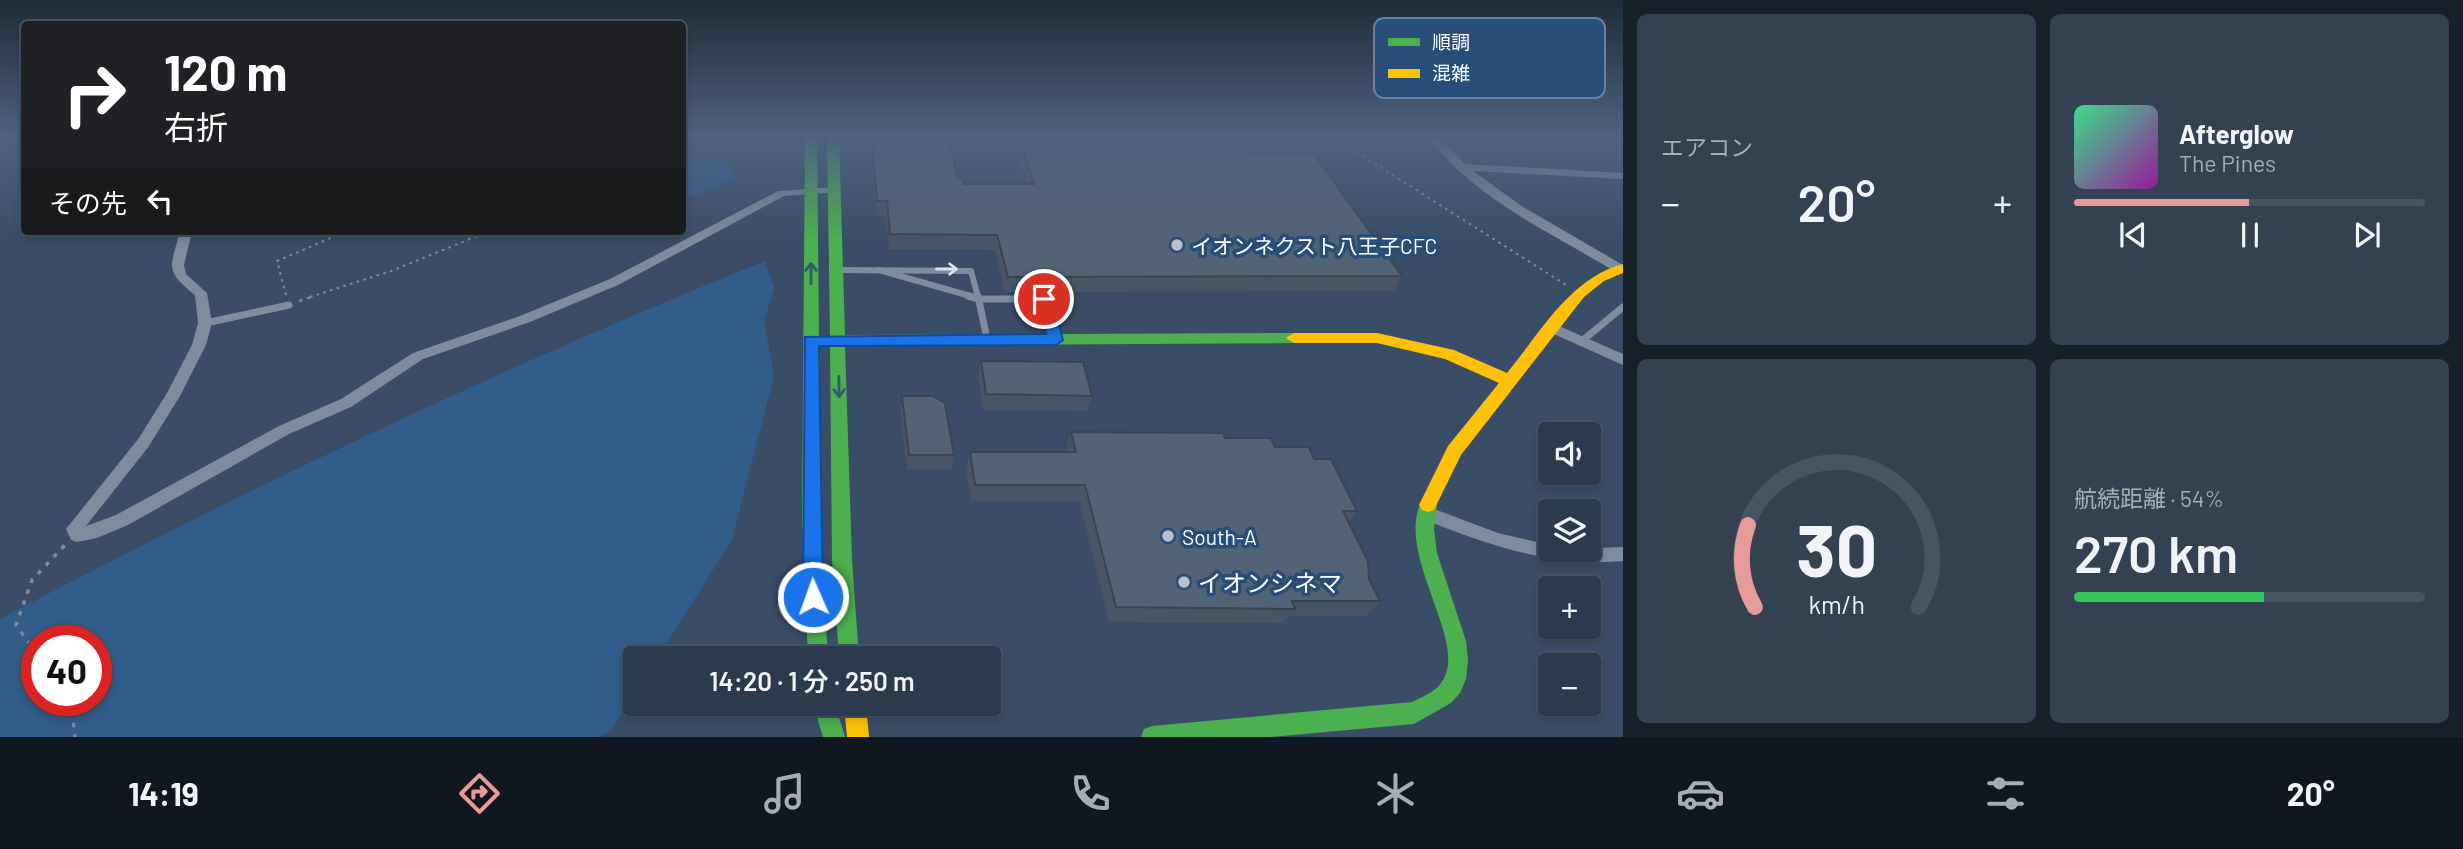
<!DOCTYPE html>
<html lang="ja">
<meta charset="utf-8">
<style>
body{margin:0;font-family:Barlow,"Noto Sans JP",sans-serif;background:#334153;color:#f1f3f6;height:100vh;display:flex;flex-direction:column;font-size:26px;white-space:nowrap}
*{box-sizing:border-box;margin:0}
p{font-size:23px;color:#a6adb5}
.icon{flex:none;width:38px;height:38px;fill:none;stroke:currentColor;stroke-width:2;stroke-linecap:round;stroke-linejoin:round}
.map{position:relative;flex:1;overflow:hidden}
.details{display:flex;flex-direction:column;gap:14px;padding:14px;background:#18202a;width:840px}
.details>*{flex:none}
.top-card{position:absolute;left:21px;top:21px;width:665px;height:214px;border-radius:7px;box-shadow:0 4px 10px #0003,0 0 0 2px #475464;background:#202124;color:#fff;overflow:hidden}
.buttons{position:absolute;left:1538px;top:422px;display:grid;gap:14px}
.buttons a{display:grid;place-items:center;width:63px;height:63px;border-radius:7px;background:#2b3a4c;box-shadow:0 4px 10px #0003,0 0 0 2px #475464;font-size:35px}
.speed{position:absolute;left:21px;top:625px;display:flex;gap:14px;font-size:35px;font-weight:700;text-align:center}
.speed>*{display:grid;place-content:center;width:91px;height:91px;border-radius:50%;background:#2b3a4c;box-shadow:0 4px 10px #0003,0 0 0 2px #475464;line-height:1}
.speed .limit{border:10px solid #d22;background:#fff;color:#111}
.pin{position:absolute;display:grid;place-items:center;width:60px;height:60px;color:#fff;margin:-30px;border:4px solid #fff;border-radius:50%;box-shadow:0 2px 7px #0007}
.me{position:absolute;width:77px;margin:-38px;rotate:358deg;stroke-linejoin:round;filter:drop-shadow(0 0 5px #0008)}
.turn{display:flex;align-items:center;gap:24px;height:147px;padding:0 28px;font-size:32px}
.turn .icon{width:91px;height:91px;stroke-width:2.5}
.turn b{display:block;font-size:49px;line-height:60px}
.then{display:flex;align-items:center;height:66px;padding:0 28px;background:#0003;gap:14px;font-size:26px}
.big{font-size:52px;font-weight:600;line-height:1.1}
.details .widget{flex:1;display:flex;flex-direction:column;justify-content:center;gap:10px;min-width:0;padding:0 24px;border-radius:10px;background:#334153}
.details .dial{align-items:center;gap:0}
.dial svg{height:182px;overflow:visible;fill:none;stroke:#475464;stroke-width:7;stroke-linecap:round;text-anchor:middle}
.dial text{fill:#f1f3f6;stroke:none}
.song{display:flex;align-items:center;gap:21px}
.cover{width:84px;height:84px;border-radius:10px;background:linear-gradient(135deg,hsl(150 70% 55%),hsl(300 70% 35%))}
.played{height:7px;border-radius:4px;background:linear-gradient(90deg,#e69b98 50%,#475464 50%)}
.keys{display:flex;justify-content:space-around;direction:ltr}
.heat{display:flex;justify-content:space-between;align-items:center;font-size:38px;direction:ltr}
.charge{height:10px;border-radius:5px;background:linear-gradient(90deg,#34c759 54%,#475464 0)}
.details .tiles{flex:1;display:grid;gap:14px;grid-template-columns:repeat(2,1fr)}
.trip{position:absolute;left:623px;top:646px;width:378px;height:70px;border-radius:7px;background:#2b3a4c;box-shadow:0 4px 10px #0003,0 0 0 2px #475464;font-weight:600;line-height:70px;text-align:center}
.dock{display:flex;height:112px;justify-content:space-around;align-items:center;background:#11171e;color:#a6adb5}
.dock .icon{width:49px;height:49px}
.dock .on{color:#e69b98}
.dock b{font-size:32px;color:#f1f3f6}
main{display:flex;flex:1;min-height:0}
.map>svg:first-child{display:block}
</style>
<main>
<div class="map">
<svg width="1623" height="737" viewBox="0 0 1623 737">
<rect width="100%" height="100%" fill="#394e66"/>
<!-- green -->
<g fill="#325c8a" fill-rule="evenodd">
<polygon points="712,151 736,178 683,199 683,162"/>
<path d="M 765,261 L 774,288 L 764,321 L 774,375 L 732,540 L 657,658 L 635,658 L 635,692 L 611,730 L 599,737 L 0,737 L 0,619 C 249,488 504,366 765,261 ZM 96,640 L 96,700 L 37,700 L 37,640 Z"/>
</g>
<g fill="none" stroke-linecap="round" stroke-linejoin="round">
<!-- path-far2 -->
<g stroke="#7d8d9d" stroke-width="2" stroke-dasharray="2.5 4.5" stroke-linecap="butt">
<polyline points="1333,137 1566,285"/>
<polyline points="466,231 470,239"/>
<polyline points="286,295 277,261 347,231"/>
<polyline points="310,297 391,271 490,231"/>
</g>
<!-- path-far1 -->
<polyline stroke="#7d8d9d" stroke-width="2.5" stroke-dasharray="3.5 5" stroke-linecap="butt" points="299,301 315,296"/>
<!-- path -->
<g stroke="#7d8d9d" stroke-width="3.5" stroke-dasharray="4.5 7" stroke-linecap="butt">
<polyline points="37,654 16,625 32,580 65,545"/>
<polyline points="71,700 75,737"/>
</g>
<!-- lane-far1 -->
<g stroke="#7d8d9d" stroke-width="6">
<polyline points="836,270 971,271 978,297"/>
<polyline points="879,270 974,297"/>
</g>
<!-- lane -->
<g stroke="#7d8d9d" stroke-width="7">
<polyline points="968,296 979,299 1044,299 1056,340"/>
<polyline points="978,296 987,339"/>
<polyline points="206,323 289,305"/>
<polyline points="1582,341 1623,307"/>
</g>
<!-- street -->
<g fill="#7d8d9d" fill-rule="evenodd">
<path d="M 1428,137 L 1439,137 L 1465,164 L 1623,173 L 1623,179 L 1473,171 L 1523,207 L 1623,265 L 1623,272 L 1616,272 C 1551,233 1474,198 1428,137 Z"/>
<path d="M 834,187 L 838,188 L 838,192 L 784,196 L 618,285 L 530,322 L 423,359 L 351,407 L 289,434 L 128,525 L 97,538 L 77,542 L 71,540 L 66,529 L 139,438 L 167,393 L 192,345 L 198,323 L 195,295 C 163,269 171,268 180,231 L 192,231 L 184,265 L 186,274 L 207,293 L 212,323 L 206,345 L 180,396 L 149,446 L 86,526 L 116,515 L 279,426 L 341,399 L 413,353 L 520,316 L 610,279 L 778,191 Z"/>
<polygon points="1552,323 1623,354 1623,365 1547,331 1545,328"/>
<path d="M 1426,506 L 1498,533 L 1550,545 L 1550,550 L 1623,547 L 1623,561 C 1548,567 1489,545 1420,518 L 1418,513 L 1420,508 Z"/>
</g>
<!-- fast -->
<g fill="#4caf50" fill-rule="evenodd">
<polygon points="805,137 817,137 819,336 830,336 827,137 839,137 845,335 1294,333 1302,338 1294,343 845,346 852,559 859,658 839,658 832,559 830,346 819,346 820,519 828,658 808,658 802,519"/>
<path d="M 1428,498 L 1434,500 L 1437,505 L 1434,529 L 1437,553 L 1466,641 L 1468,660 L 1466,679 L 1460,693 L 1451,703 L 1414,724 L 1271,737 L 1141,737 L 1144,729 L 1152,726 L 1412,702 C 1423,697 1437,691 1443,680 C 1468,639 1394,554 1422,500 Z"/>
<polygon points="813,704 835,704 845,737 823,737"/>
</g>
<!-- slow -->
<g fill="#ffc107" fill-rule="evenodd">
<path d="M 1623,264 L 1623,273 L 1604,281 L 1584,297 L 1461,455 L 1434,510 L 1428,512 L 1422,510 L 1419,505 L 1448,446 L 1499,383 L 1445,359 L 1377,343 L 1294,343 L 1286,338 L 1294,333 L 1377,333 L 1454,350 L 1507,373 C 1540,333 1570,278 1623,264 Z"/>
<polygon points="844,704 866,704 869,737 847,737"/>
</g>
</g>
<!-- wall -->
<g fill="#475565">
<polygon points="881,137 949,137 957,178 964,184 1026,184 1012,137 1236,137 1246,154 1402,276 1393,291 1005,292 995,250 889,249 886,216 876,215 872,155 872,141 881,141"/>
<polygon points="981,361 1092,396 1087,411 983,410 978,376"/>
<polygon points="902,396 954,455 951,470 907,470 900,412"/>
<polygon points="1071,432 1225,438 1275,447 1314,459 1357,511 1349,522 1369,579 1380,601 1367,616 1289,616 1283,623 1109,622 1079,501 971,501 966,468 970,452 1067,452 1066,448"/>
</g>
<!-- building -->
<g fill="#526376" stroke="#394553" stroke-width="2">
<polygon points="883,137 949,137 957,178 963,178 964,184 1034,184 1019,137 1236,137 1246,154 1313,153 1402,276 1008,277 997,235 890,234 887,201 877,201 872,141 883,141"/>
<polygon points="981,361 1083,362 1092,396 986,394"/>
<polygon points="902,396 933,396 945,403 954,455 909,455"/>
<polygon points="1071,432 1223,433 1225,438 1271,438 1275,447 1309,447 1314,459 1331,459 1357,511 1343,511 1368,561 1369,579 1380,601 1292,601 1295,609 1116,607 1085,485 975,485 970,452 1076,452"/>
</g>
<!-- one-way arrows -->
<defs><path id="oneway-shaft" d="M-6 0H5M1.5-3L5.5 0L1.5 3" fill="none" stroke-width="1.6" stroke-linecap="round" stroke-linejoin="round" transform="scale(1.75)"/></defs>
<use stroke="#dee2e6" href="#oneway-shaft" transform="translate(947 269)"/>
<g stroke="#2d5c72">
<use href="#oneway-shaft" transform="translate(811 273) rotate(-90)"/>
<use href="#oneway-shaft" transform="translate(839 387) rotate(89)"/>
</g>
<!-- sky -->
<linearGradient id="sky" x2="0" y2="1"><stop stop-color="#1f2b38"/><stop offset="0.57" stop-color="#4e637f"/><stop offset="1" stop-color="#4e637f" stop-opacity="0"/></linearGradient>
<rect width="1623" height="240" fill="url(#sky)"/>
<!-- route -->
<polygon fill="#1a73e8" stroke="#114b97" stroke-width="2" points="1044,294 1052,299 1063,340 1056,345 819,346 823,597 820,603 813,606 806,603 803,597 805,337 1046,334 1037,299"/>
<!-- markers -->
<g fill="#bac1c9" stroke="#274d78" stroke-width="2.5">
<circle cx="1177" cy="245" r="7"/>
<circle cx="1168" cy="536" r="7"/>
<circle cx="1184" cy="582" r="7"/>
</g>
<g text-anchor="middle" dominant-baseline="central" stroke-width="7" stroke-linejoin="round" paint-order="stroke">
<!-- poi labels -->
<g font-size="21" fill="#fff" stroke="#274d78" text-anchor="start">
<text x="1191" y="245">イオンネクスト八王子CFC</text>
<text x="1182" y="536">South-A</text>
</g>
<!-- near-poi labels -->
<g font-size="24" fill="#fff" stroke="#274d78" text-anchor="start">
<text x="1198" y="582">イオンシネマ</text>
</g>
</g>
<!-- legend -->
<rect x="1374" y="18" width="231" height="80" rx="10" fill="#274d78" stroke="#6882a0" stroke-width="2"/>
<rect x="1388" y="38" width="32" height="8" fill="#4caf50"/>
<rect x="1388" y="69" width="32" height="9" fill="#ffc107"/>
<g font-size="19" fill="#fff">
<text x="1432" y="49">順調</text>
<text x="1432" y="80">混雑</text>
</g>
</svg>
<div class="buttons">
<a><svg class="icon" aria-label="sound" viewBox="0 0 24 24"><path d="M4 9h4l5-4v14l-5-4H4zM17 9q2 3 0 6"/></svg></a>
<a><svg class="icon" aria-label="layers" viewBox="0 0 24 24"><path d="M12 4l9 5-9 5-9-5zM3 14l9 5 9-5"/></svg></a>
<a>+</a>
<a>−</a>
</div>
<div class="speed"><div class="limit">40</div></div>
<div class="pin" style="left:1044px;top:299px;background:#d93025"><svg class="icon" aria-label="arrive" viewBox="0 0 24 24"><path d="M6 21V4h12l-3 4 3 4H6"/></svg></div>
<svg class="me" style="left:813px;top:597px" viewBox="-20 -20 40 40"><circle r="17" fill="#1a73e8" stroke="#fff" stroke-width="3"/><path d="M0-11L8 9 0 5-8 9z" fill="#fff"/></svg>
<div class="trip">14:20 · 1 分 · 250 m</div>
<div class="top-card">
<div class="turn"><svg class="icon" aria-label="right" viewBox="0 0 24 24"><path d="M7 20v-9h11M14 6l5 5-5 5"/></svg><div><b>120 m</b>右折</div></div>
<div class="then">その先<svg class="icon" aria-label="left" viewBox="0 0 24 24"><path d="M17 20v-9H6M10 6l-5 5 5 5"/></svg></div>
</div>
</div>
<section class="details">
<div class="tiles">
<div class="widget"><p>エアコン</p>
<div class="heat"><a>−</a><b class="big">20°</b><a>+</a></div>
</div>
<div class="widget">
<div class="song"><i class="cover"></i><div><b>Afterglow</b><p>The Pines</p></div></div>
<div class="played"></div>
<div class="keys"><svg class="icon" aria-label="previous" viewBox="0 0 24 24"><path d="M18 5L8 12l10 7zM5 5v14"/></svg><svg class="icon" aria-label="pause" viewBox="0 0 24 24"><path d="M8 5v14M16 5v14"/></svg><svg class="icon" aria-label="next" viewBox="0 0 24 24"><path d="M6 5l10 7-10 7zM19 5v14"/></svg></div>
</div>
<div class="widget dial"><svg viewBox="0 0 100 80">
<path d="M14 69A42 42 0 1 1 86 69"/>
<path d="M14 69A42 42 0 0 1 11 33" stroke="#e69b98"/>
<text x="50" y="56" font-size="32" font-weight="700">30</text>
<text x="50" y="72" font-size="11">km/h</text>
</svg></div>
<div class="widget"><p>航続距離 · 54%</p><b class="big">270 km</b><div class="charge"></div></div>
</div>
</section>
</main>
<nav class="dock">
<b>14:19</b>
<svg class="icon on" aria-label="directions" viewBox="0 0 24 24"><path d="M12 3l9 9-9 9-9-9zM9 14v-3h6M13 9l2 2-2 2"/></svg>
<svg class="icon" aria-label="music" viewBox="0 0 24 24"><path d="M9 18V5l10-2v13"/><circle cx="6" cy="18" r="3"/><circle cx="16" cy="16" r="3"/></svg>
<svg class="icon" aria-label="phone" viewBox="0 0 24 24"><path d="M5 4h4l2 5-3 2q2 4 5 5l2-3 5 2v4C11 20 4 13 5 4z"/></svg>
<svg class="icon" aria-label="climate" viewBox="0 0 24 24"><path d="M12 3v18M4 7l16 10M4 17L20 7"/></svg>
<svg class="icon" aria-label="car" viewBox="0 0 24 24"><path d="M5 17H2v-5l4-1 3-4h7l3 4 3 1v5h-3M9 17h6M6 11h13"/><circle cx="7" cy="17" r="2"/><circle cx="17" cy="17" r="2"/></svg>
<svg class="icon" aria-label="filters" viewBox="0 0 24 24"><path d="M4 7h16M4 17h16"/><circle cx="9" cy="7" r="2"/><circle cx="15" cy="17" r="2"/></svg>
<b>20°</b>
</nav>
